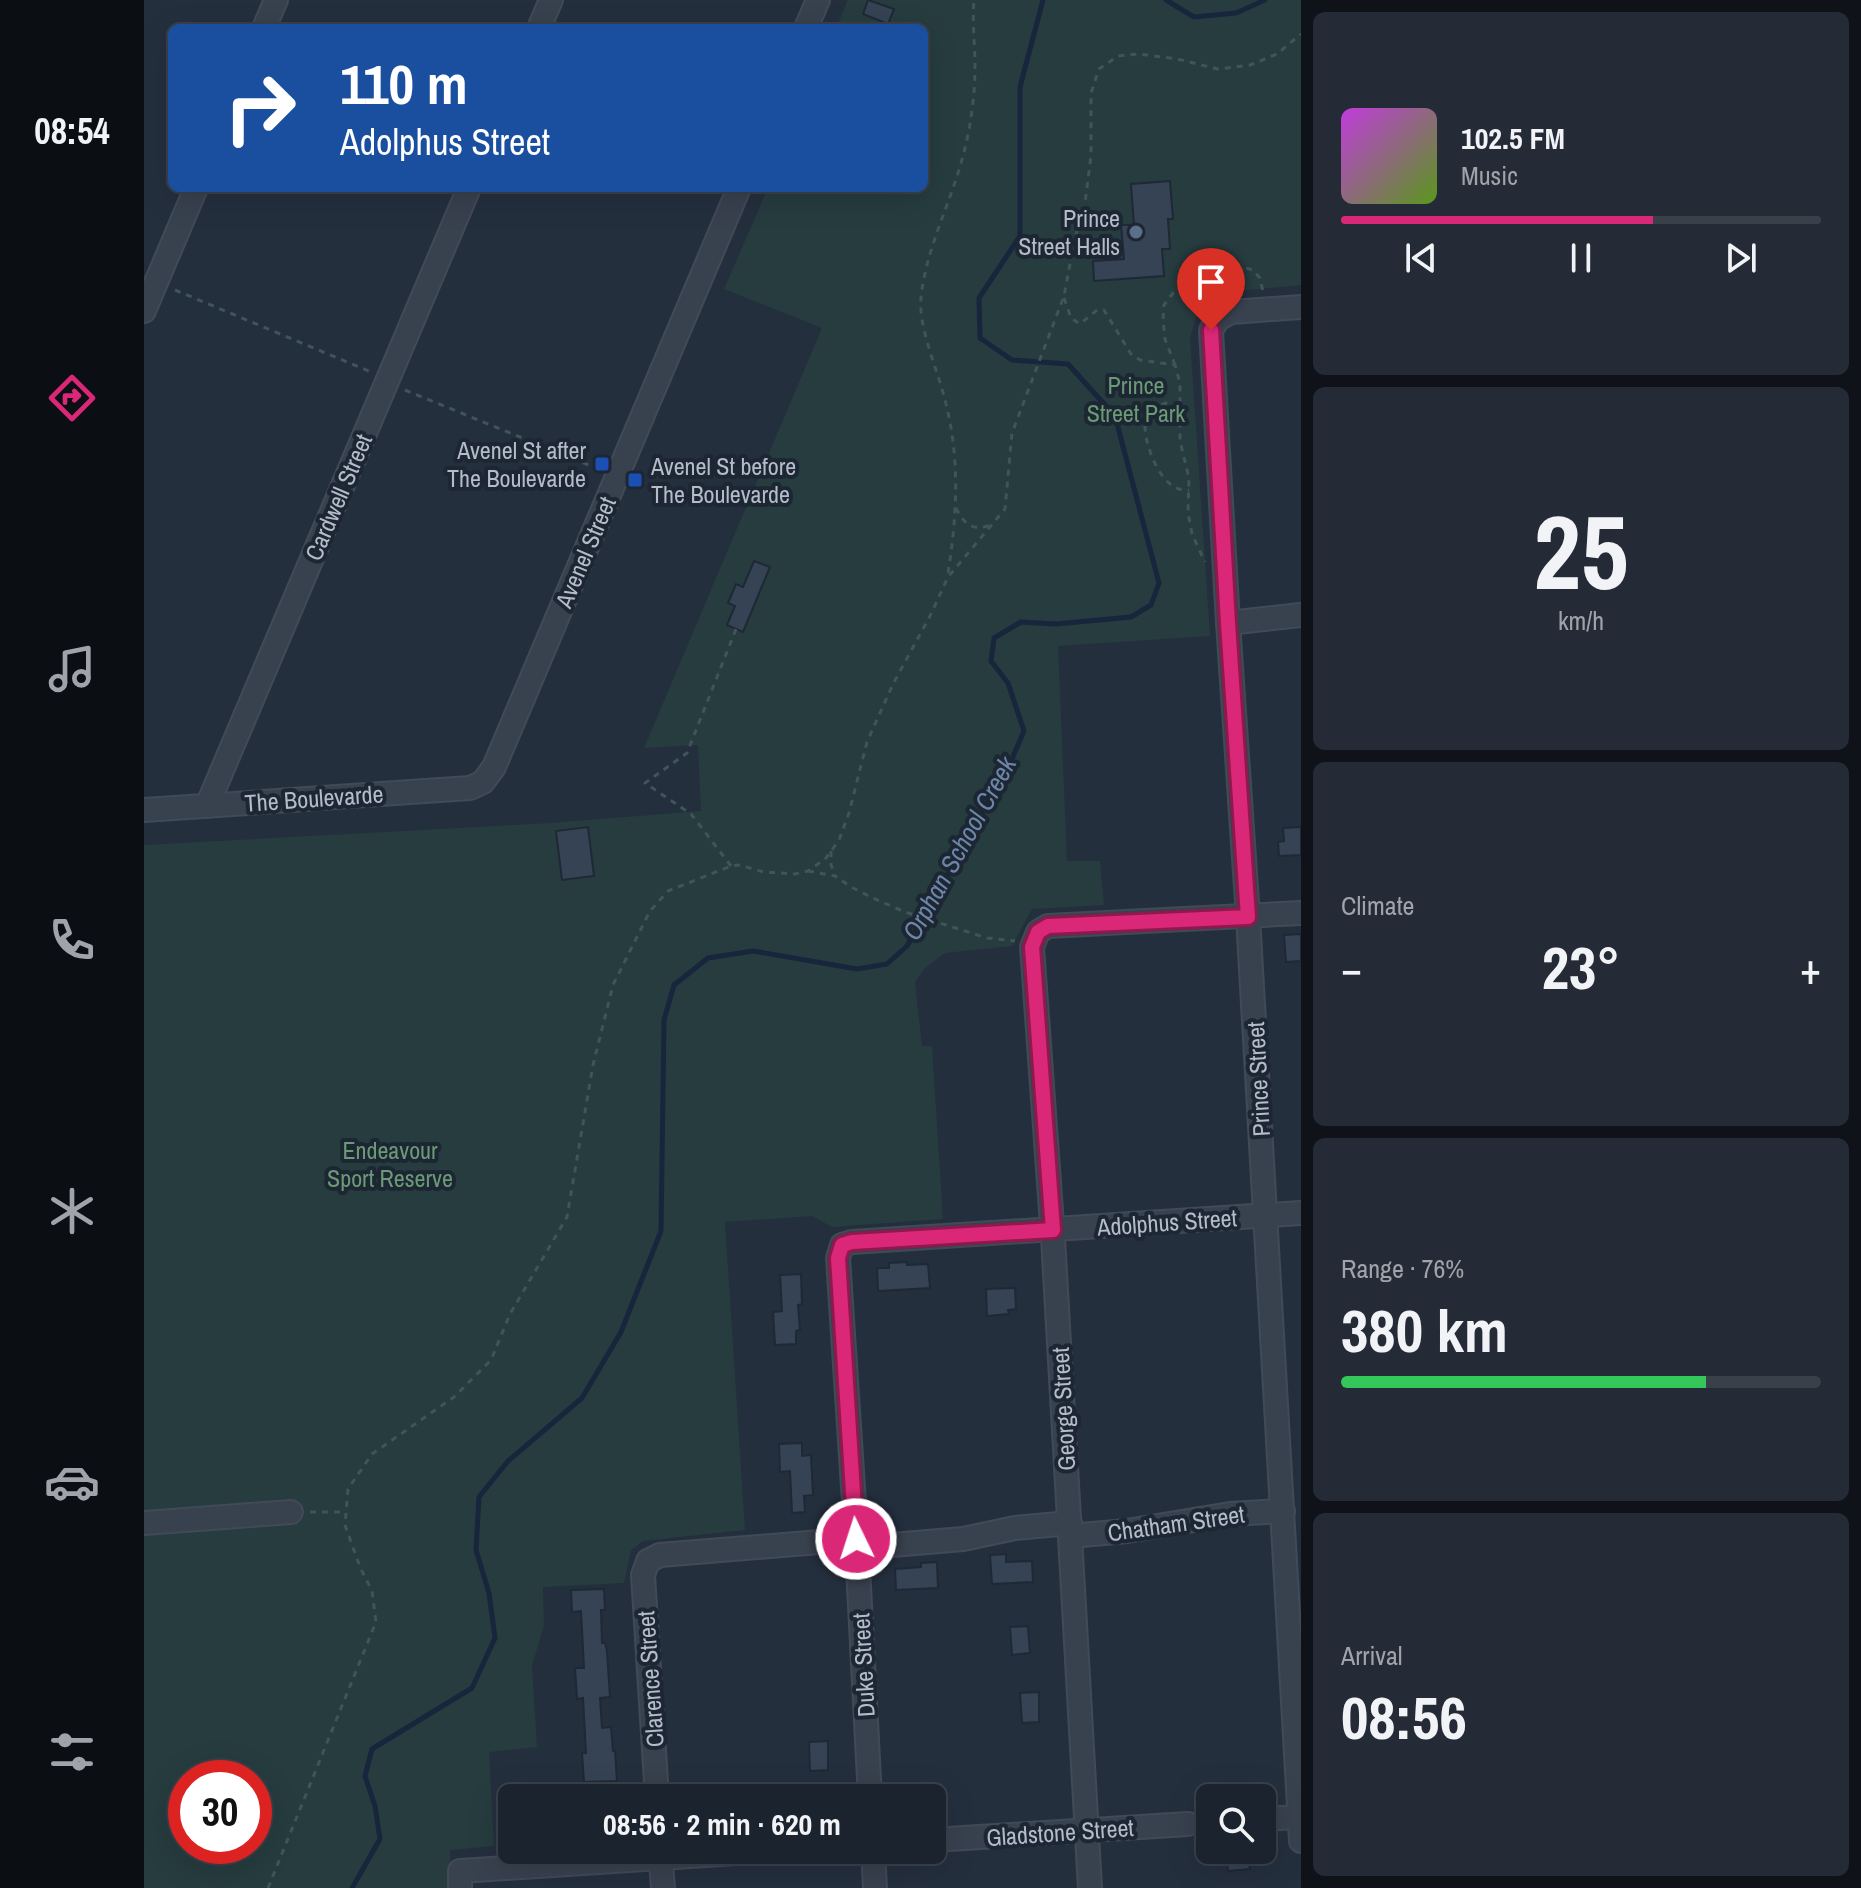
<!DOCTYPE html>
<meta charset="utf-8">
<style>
body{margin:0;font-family:"Archivo Narrow",sans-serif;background:#242b36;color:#f1f3f6;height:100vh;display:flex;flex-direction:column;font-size:30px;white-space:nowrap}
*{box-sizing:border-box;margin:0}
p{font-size:26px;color:#a0a4aa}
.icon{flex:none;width:44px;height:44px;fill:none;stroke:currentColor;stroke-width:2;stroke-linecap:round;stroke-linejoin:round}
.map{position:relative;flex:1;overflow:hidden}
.panel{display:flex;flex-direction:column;gap:12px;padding:12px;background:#0f1319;width:560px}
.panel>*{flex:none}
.guide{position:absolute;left:24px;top:24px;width:760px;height:168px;border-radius:12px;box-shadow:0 8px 32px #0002,0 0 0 2px #39404a;background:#1a4fa0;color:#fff;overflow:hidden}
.tools{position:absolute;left:1052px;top:1784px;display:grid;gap:16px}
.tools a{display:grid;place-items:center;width:80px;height:80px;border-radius:12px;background:#1b232e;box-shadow:0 8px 32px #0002,0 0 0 2px #39404a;font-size:40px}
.speed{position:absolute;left:24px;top:1760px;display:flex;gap:16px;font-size:40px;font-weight:700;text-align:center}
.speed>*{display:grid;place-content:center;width:104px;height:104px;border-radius:50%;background:#1b232e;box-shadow:0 8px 32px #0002,0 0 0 2px #39404a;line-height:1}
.speed .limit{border:12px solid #d22;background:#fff;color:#111}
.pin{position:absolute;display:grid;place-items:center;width:68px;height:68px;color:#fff;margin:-82px -34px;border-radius:50% 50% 50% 0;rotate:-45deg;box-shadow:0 0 8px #0007}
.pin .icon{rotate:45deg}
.me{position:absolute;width:88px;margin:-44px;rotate:356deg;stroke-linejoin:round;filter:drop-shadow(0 0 6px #0008)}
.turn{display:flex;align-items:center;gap:28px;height:168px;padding:0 40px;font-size:36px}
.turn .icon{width:104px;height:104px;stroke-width:2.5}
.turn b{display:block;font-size:56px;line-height:68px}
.big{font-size:60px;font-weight:700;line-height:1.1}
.panel .card{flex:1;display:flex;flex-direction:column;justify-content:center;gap:12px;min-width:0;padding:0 28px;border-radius:12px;background:#242b36}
.panel .dial{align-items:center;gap:0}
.dial b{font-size:104px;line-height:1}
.song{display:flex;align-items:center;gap:24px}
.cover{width:96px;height:96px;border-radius:12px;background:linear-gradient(135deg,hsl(290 70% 55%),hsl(90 70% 35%))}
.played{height:8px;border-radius:4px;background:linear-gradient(90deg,#db2777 65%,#39404a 65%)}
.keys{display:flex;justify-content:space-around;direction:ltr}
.heat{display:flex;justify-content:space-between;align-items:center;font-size:44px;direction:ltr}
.charge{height:12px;border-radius:6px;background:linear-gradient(90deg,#34c759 76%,#39404a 0)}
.trip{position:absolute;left:354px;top:1784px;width:448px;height:80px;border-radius:12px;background:#1b232e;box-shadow:0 8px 32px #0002,0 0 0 2px #39404a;font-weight:700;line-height:80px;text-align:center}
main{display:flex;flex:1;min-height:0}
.tab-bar{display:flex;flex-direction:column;width:144px;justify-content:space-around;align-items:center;background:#0b0e12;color:#a0a4aa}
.tab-bar .icon{width:56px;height:56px}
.tab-bar .current{color:#db2777}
.tab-bar b{font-size:36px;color:#f1f3f6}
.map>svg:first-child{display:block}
</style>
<main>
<nav class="tab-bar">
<b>08:54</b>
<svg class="icon current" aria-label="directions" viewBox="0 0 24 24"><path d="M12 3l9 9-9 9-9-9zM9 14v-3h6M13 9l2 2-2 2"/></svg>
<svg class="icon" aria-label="music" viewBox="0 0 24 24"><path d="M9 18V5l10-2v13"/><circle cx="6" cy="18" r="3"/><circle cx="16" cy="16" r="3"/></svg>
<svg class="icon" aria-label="phone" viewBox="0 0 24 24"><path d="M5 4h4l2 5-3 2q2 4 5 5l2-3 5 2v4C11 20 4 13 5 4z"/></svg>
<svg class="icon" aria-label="climate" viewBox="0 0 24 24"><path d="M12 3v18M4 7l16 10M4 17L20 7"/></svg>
<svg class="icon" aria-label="car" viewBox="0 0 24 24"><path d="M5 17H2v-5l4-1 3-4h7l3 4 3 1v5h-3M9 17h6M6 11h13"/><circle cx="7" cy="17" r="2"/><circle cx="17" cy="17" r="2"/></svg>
<svg class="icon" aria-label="filters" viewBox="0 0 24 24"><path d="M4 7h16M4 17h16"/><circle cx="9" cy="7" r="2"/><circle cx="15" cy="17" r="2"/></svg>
</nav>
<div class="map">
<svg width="1157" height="1888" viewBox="0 0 1157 1888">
<rect width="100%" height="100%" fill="#242f3e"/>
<!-- green -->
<path fill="#263c3f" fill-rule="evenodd" d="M 704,0 L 1157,0 L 1157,285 L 1083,292 L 1055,307 L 1046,338 L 1066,636 L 914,646 L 923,861 L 956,861 L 960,905 L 888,909 L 868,946 L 801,953 L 781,968 L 771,982 L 778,1046 L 788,1046 L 799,1219 L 688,1227 L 668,1216 L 581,1222 L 601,1530 L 499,1541 L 487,1550 L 480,1583 L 399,1587 L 400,1625 L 388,1666 L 393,1747 L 345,1752 L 350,1846 L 306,1850 L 308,1888 L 0,1888 L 0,845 L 406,823 L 557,811 L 554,745 L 500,748 L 678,328 L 580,289 L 624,188 L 780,188 L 780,28 L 692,28 ZM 42,1778 L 110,1778 L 110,1846 L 42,1846 Z"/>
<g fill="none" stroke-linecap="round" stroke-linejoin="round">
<!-- stream -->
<g stroke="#17263c" stroke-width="5">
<polyline points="1022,0 1050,17 1092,13 1121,0"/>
<polyline points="208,1888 236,1839 231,1806 221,1776 228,1749 328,1688 351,1638 345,1593 332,1550 335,1497 364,1461 438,1398 477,1332 517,1231 520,1020 530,985 564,958 609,951 713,969 743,964 763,946 867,761 880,731 864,683 847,661 850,638 877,622 912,624 987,617 1007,605 1015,583 971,416 924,364 868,360 836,338 835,298 876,236 876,87 899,0"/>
</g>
</g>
<!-- building -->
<g fill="#364354" stroke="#1f2835" stroke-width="2">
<polygon points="724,0 750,9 744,24 719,14"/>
<polygon points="1026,181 1029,219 1024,219 1026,249 1018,249 1020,276 950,281 949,261 980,259 977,225 990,225 987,184"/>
<polygon points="610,561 626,567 599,632 583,625 591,606 584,603 592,584 599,587"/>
<polygon points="444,827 450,876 418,880 412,831"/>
<polygon points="1157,827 1157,855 1135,856 1134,842 1140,841 1139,828"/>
<polygon points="1157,934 1157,961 1142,962 1140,935"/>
<polygon points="763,1262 763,1265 784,1264 786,1288 734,1291 733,1268 745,1268 745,1263"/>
<polygon points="657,1274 658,1304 654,1305 656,1330 652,1331 652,1344 631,1345 629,1312 638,1311 636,1275"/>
<polygon points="871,1288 872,1309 864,1310 865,1314 843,1316 842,1289"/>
<polygon points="658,1443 658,1456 667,1455 669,1495 660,1496 661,1512 648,1513 646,1471 636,1472 635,1444"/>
<polygon points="862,1554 862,1562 888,1561 889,1582 848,1584 846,1555"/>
<polygon points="793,1562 794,1588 752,1590 751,1569 777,1567 777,1563"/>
<polygon points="460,1589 461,1610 457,1610 458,1643 461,1643 463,1651 466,1697 456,1698 458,1728 467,1727 469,1751 471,1751 473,1781 440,1782 438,1753 442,1753 439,1698 433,1699 431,1668 440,1668 437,1611 428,1612 427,1590"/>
<polygon points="884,1626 886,1653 868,1655 866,1627"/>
<polygon points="895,1692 895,1722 878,1723 876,1693"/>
<polygon points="684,1741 684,1770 666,1771 665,1742"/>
<polygon points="1082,1850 1112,1850 1112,1864 1105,1864 1106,1869 1084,1871"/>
</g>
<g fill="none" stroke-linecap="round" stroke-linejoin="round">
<!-- minor casing -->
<g stroke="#414a57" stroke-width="26">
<g id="minor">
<polyline points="120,28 132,0"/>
<polyline points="395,28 407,0"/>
<polyline points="662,28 674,0"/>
<polyline points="1157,307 1087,312 1074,319 1067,330 1084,623 1104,917 1157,1841"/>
<polyline points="0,311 52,188"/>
<polyline points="1084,623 1157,615"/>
<polyline points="63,806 325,188"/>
<polyline points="0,810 326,788 339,782 350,767 595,188"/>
<polyline points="0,1523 147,1512"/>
<polyline points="926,1536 983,1531 1086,1514 1139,1511"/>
<polyline points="713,1548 819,1539 871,1528 926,1523"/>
<polyline points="513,1798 499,1575 504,1561 516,1555 712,1539"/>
<polyline points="726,1798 713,1548 694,1258 698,1245 708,1242 1157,1213"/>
<polyline points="1118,1819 1157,1817"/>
<polyline points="788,1840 1044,1824"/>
<polyline points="516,1850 519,1888"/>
<polyline points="729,1850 731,1888"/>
<polyline points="316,1888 316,1871 638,1850"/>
<polyline points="946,1888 909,1238 888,947 894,932 904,926 1157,913"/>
</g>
</g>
<!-- path -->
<g stroke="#3f5557" stroke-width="3" stroke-dasharray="6 6" stroke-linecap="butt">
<polyline points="31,290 227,372"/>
<polyline points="920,298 927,318 936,324 953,310 960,310 987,354 996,360 1031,365 1036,383 1036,441 1045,478 1044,513 1048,534 1061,562"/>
<polyline points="1031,365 1021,339 1019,320 1020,305 1029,293 1048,280 1098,267 1109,270 1116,278 1119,292"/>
<polyline points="261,390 454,469"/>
<path d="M 1035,406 L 1022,403 L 1006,409 C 1004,415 1001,422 1001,428 C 1002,449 1019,494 1045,490"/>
<path d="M 812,508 C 820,524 829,532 846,525"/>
<path d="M 804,573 C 813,517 816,459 802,404 C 795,373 774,328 777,298 C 782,247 808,201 820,152 C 827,125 831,94 831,67 C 831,45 828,22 830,0"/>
<polyline points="687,851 687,865 691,875"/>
<polyline points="587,866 547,814 501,783 543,753 592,629"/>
<polyline points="664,871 691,876 707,887 731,899 761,912 843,938 871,941"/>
<polyline points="166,1512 202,1512"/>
<polyline points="124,1888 232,1622 228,1591 216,1567 201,1525 204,1489 228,1454 310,1397 347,1360 366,1314 423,1217 449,1065 469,985 506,911 524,891 587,866 595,865 620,872 651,874 664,871 682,858 695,840 705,813 723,742 749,684 786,616 804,577 861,509 868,433 920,296 931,237 940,211 947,156 947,93 955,69 974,56 994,54 1033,59 1074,69 1106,65 1133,54 1157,34"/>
</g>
<!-- minor -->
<use href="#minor" stroke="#38414e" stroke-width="22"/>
</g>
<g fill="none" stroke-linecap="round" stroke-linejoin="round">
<!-- route casing -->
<g stroke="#8e194d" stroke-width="20">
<polyline id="route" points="712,1539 694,1258 698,1245 708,1242 909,1230 888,947 894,932 904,926 1104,917 1084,623 1067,330"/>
</g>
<!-- route -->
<use href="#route" stroke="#db2777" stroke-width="14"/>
</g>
<!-- markers -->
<circle fill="#5c6f8a" stroke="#1d2633" stroke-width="3" cx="992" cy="232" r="8"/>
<g fill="#1a4fb4" stroke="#1d2633" stroke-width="3">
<rect x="450" y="456" width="16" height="16" rx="4"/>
<rect x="483" y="472" width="16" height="16" rx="4"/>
</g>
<g text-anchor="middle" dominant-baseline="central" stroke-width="8" stroke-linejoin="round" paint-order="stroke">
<!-- poi labels -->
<g font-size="24" fill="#b4bcc9" stroke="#1d2633" text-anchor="end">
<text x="976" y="218">Prince<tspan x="976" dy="28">Street Halls</tspan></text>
<text x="442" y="450">Avenel St after<tspan x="442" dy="28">The Boulevarde</tspan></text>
<text x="507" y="466" text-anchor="start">Avenel St before<tspan x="507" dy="28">The Boulevarde</tspan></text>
</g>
<!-- park labels -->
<g font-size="24" fill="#6b9a76" stroke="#1d2633">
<text x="992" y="385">Prince<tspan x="992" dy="28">Street Park</tspan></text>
<text x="246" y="1150">Endeavour<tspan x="246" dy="28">Sport Reserve</tspan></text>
</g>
<!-- street labels -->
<g font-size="24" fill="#b4bcc9" stroke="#1d2633">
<text transform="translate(194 497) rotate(-67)">Cardwell Street</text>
<text transform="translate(441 552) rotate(-67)">Avenel Street</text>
<text transform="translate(170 798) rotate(-4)">The Boulevarde</text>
<text transform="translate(1114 1079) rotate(-93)">Prince Street</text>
<text transform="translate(1023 1222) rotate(-4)">Adolphus Street</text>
<text transform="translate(919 1409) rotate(-93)">George Street</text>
<text transform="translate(1032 1523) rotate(-8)">Chatham Street</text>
<text transform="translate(719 1665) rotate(-93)">Duke Street</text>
<text transform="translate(506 1679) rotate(-94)">Clarence Street</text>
<text transform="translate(916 1832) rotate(-4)">Gladstone Street</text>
</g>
<!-- water labels -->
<g font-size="26" font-style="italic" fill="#6d86a8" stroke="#1d2633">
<text transform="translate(815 848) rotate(-61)">Orphan School Creek</text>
</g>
</g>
</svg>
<div class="tools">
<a><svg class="icon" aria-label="search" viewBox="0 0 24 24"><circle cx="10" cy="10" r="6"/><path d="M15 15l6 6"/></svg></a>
</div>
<div class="speed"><div class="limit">30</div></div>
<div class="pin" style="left:1067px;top:330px;background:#d93025"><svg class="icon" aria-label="arrive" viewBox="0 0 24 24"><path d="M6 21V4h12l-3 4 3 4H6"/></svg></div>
<svg class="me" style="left:712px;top:1539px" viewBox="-20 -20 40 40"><circle r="17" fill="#db2777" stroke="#fff" stroke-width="3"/><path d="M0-11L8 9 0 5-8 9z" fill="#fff"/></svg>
<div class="trip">08:56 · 2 min · 620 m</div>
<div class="guide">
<div class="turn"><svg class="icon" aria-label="right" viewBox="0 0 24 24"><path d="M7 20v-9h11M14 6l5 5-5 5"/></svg><div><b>110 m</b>Adolphus Street</div></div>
</div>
</div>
<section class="panel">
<div class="card">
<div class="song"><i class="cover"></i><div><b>102.5 FM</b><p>Music</p></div></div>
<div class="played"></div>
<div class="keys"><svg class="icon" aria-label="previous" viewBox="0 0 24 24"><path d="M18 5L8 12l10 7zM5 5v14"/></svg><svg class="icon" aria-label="pause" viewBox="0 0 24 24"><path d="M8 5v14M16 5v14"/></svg><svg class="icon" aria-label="next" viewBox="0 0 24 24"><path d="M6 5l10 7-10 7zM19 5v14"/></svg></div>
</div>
<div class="card dial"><b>25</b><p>km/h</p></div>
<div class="card"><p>Climate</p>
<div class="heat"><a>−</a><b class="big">23°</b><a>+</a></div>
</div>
<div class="card"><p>Range · 76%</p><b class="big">380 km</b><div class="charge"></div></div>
<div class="card"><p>Arrival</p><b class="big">08:56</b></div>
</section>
</main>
